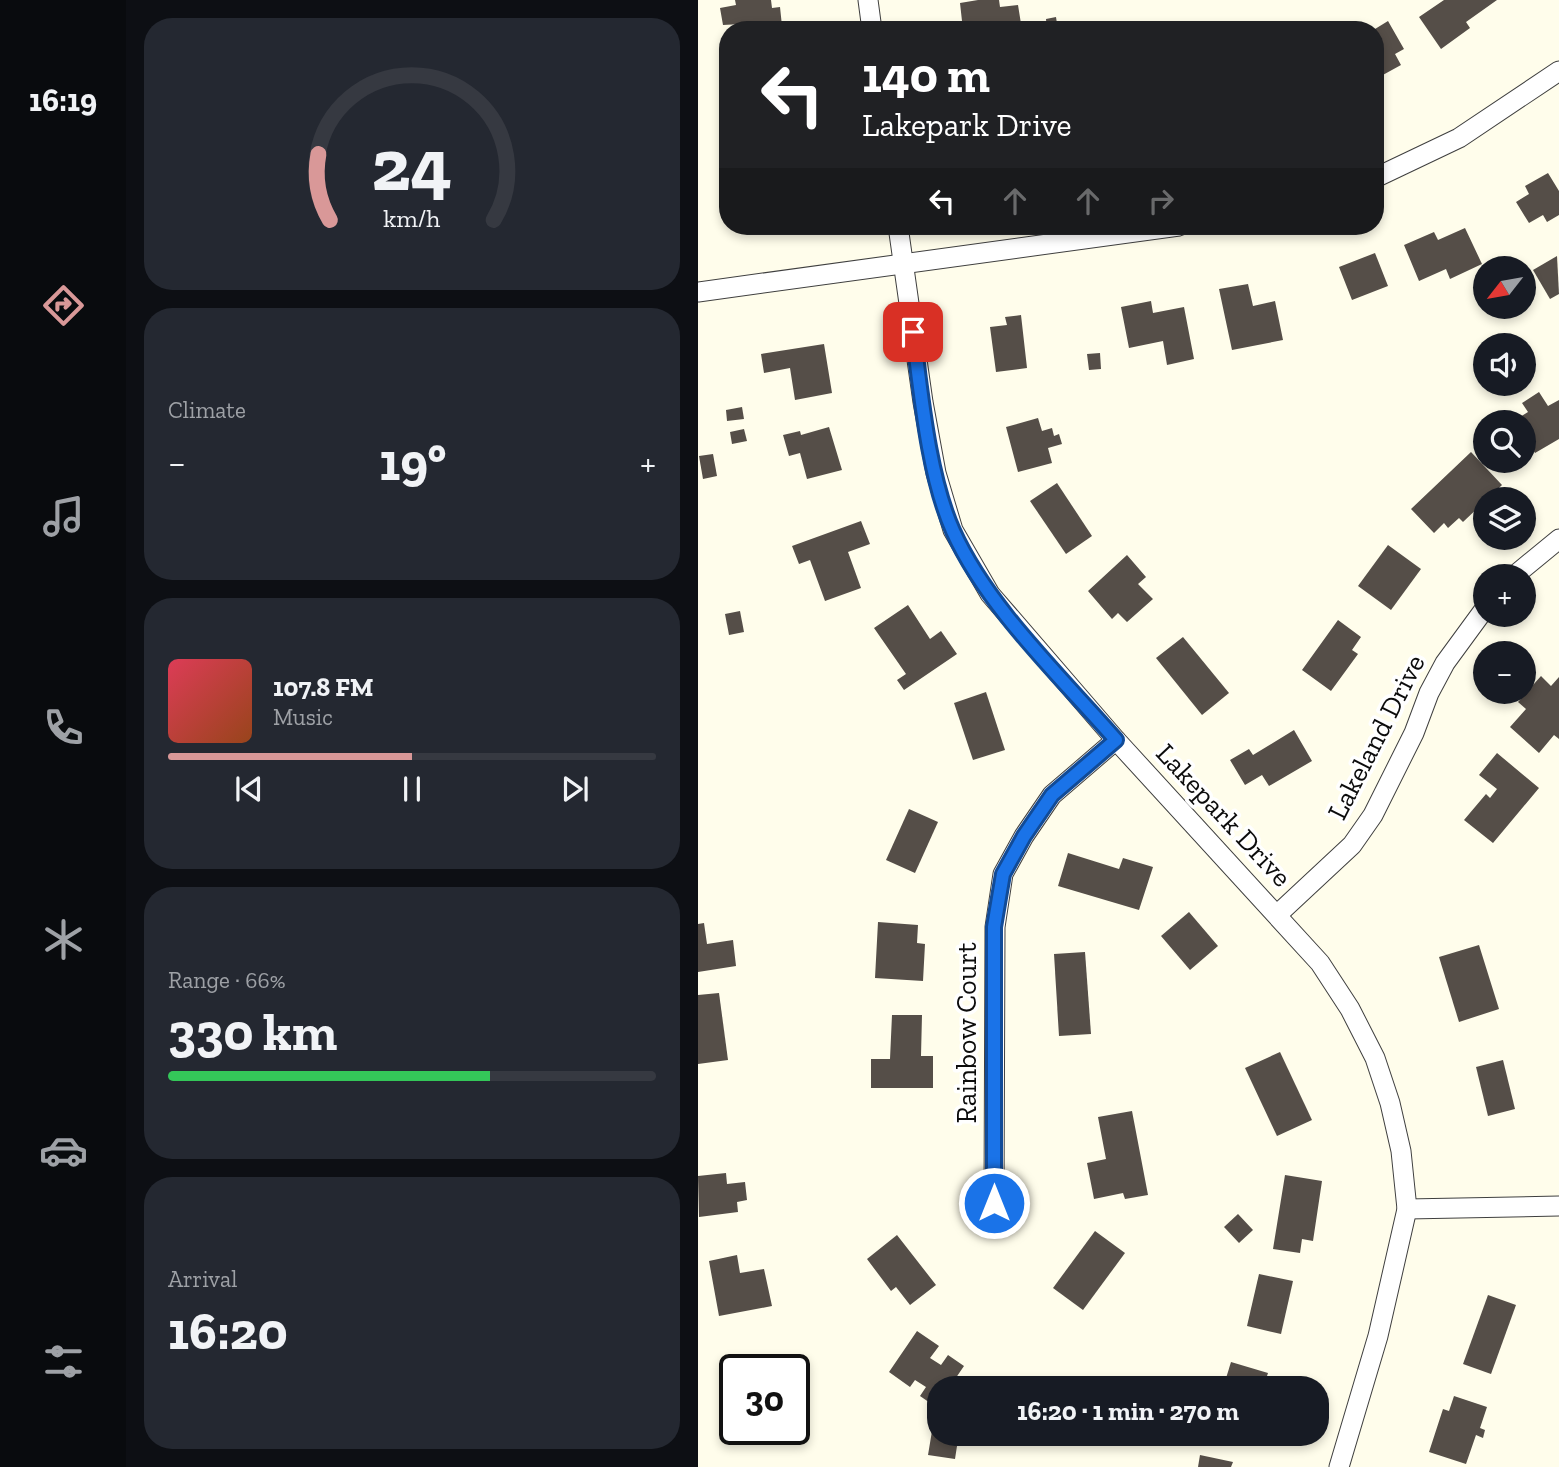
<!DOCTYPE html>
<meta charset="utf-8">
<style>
body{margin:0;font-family:"Zilla Slab",serif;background:#242831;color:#f1f3f6;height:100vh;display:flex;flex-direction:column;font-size:26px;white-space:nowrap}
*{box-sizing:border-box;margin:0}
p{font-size:23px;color:#9ea1a6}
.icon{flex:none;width:38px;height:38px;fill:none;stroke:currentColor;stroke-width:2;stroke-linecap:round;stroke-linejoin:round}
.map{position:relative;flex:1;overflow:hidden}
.sheet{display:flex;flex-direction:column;gap:18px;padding:18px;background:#0d0f14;width:572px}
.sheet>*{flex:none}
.banner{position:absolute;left:21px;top:21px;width:665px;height:214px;border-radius:28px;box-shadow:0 4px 10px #0003;background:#202124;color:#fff;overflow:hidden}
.needle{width:46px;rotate:239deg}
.tools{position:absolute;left:775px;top:256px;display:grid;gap:14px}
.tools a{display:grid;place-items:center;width:63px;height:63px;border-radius:50%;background:#171b24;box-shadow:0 4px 10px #0003;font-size:35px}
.speed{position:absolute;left:21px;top:1354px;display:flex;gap:14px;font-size:35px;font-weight:700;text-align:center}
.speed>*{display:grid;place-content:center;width:91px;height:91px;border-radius:50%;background:#171b24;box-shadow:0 4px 10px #0003;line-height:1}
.speed .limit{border:4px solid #111;border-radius:10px;background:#fff;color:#111}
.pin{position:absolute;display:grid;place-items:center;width:60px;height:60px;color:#fff;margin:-30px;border-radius:14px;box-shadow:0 4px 10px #0006}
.me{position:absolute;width:77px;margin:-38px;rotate:0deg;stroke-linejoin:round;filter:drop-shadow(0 0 5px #0008)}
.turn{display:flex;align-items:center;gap:24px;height:147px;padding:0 28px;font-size:32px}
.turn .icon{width:91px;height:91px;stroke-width:2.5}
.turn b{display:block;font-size:49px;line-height:60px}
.lanes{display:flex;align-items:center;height:66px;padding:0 28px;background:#0003;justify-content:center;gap:35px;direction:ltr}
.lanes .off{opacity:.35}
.big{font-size:52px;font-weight:700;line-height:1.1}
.sheet .tile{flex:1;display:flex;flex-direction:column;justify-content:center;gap:10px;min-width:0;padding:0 24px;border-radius:28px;background:#242831}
.sheet .dial{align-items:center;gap:0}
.dial svg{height:182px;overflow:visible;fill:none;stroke:#363941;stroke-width:7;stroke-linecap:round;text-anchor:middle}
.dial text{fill:#f1f3f6;stroke:none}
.song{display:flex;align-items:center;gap:21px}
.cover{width:84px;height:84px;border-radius:10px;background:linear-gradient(135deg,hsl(350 70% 55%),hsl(20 70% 35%))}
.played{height:7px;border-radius:4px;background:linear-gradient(90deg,#d99898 50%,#363941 50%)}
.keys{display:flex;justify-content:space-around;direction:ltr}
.heat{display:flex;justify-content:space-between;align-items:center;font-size:38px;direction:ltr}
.charge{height:10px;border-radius:5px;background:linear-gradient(90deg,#34c759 66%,#363941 0)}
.trip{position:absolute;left:229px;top:1376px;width:402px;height:70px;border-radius:28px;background:#171b24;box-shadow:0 4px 10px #0003;font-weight:700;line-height:70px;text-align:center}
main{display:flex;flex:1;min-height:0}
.tab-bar{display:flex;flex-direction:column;width:126px;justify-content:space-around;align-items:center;background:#090b0e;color:#9ea1a6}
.tab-bar .icon{width:49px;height:49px}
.tab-bar .active{color:#d99898}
.tab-bar b{font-size:32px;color:#f1f3f6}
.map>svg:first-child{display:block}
</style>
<main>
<nav class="tab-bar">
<b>16:19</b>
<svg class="icon active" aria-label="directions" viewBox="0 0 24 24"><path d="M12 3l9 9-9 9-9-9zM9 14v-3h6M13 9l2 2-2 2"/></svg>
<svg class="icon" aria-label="music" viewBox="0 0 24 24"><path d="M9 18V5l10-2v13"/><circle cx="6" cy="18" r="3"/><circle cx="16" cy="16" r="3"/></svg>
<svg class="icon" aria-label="phone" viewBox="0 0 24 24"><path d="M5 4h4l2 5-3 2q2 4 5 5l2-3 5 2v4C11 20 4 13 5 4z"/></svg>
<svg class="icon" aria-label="climate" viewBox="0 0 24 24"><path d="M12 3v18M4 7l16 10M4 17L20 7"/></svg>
<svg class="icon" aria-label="car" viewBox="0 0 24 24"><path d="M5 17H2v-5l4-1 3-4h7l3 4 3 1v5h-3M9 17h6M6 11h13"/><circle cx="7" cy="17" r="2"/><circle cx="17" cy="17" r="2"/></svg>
<svg class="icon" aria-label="filters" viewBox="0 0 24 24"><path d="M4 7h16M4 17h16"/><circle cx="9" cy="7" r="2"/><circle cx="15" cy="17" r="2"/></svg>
</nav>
<section class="sheet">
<div class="tile dial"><svg viewBox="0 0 100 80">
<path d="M14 69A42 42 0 1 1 86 69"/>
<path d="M14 69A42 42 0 0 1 9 40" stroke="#d99898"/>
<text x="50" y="56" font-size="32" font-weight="700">24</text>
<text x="50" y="72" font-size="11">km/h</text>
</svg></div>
<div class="tile"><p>Climate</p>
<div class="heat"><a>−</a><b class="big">19°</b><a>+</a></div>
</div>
<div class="tile">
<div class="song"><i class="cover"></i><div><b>107.8 FM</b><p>Music</p></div></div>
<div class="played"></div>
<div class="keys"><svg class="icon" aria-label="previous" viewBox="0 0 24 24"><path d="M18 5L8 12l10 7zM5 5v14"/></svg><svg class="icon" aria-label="pause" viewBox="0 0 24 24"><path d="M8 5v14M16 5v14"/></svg><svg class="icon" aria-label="next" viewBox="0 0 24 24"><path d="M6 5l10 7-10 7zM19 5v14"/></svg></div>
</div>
<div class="tile"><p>Range · 66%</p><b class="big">330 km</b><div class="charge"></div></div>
<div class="tile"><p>Arrival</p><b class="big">16:20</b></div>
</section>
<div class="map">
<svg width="861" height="1467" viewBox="0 0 861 1467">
<rect width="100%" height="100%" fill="#fffdeb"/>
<!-- building -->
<g fill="#554e48">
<polygon points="37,0 73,0 74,8 82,7 84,26 62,29 61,23 25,25 22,8 38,5"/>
<polygon points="280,0 301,0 302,7 320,5 324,30 265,30 262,3"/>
<polygon points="746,0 799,0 768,22 772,28 743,49 721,17"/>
<polygon points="358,17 360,30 349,30 348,19"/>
<polygon points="690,21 706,49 697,54 703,65 683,76 686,80 677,85 677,29"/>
<polygon points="850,173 861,191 861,215 849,222 845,215 831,223 818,202 831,194 827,186"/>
<polygon points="767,228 784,264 752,279 748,269 721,281 706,245 736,232 740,240"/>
<polygon points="677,253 690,286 654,300 641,267"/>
<polygon points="859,256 861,294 852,299 835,270"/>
<polygon points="550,284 555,306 577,301 585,340 534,350 521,289"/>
<polygon points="453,301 455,313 486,307 496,359 469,365 465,341 431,348 423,307"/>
<polygon points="323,315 329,368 298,372 292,327 309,325 307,317"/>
<polygon points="126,344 134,393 97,400 92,368 66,373 63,354"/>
<polygon points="402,353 403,369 391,370 389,354"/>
<polygon points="841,392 850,406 861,400 861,439 837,453 832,446 826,449 826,422 814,422 830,412 824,403"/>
<polygon points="44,407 46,419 29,421 28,410"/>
<polygon points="340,418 344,431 354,428 356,436 361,434 364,444 350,448 354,463 320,472 308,427"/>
<polygon points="131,427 144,470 109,479 102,453 91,456 85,435 102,431 103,435"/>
<polygon points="46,429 49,441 34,444 32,432"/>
<polygon points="773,452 804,485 765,522 761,518 750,528 746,523 736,533 713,509"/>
<polygon points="15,454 19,476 5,479 1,456"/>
<polygon points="359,483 394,536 368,554 332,501"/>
<polygon points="163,521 172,544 150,552 163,588 127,601 112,560 101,564 94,546"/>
<polygon points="690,545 723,569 693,610 660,586"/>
<polygon points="429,555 448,577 440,584 455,599 429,622 420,613 414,619 390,591"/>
<polygon points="210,605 232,639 243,631 259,654 206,690 199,680 208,674 176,628"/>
<polygon points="42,611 46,632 31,635 27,614"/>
<polygon points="640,620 663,637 654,650 660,654 633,691 604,670"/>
<polygon points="485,637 531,693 504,715 458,658"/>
<polygon points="843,676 853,686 861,677 861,739 856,735 841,753 812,727 828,709 820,702"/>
<polygon points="288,692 307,750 275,760 256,703"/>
<polygon points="596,730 614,761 571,786 564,775 547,785 532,760 551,749 555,755"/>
<polygon points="799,753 841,788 795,843 766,820 788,794 792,798 799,789 781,775"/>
<polygon points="211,809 240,822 217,873 188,860"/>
<polygon points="370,853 421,869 425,858 455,867 441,910 360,886"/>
<polygon points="491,912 520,946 492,970 463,936"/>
<polygon points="180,922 220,925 219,943 227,944 225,981 177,978"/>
<polygon points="6,923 9,944 35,940 38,966 0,972 0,924"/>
<polygon points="781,945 801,1009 761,1022 741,957"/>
<polygon points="387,952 393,1034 361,1036 356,954"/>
<polygon points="21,993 30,1060 0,1064 0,995"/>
<polygon points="194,1015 224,1015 223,1056 235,1056 235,1088 173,1088 173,1059 192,1059"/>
<polygon points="582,1052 614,1120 579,1136 547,1068"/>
<polygon points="805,1060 817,1109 790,1116 778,1067"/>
<polygon points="434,1111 450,1195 427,1199 425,1193 396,1199 389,1163 408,1159 400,1117"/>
<polygon points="28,1173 29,1184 47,1182 49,1200 39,1202 40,1212 1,1217 0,1176"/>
<polygon points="587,1175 624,1181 615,1241 604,1239 602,1253 575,1249"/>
<polygon points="540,1214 555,1230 541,1243 526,1227"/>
<polygon points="397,1231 427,1253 385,1310 355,1288"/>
<polygon points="199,1235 238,1285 212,1305 198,1287 193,1291 169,1259"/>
<polygon points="39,1255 42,1273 66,1269 74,1306 21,1316 11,1261"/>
<polygon points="561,1274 595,1281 583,1334 549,1326"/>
<polygon points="790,1295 818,1305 793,1374 765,1364"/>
<polygon points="219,1331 241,1346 232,1358 243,1365 250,1355 266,1366 251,1388 242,1388 242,1401 238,1407 222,1396 228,1387 217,1380 212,1387 191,1372"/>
<polygon points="533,1362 570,1373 565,1388 525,1388"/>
<polygon points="75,1365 75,1370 39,1370 39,1368"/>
<polygon points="756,1396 789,1407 782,1428 787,1430 785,1438 778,1435 768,1464 731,1452 745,1409 751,1411"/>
<polygon points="236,1419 242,1420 242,1433 261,1433 257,1459 230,1455"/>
<polygon points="502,1455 535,1462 533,1467 500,1467"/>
</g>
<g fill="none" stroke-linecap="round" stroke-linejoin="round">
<!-- minor casing -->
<g stroke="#3f3f3f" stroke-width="21">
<g id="minor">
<polyline points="170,0 174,30"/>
<polyline points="677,178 761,138 861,71"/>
<polyline points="200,226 225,402 238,473 255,530 292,594 418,740 622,963 652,1009 677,1058 692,1103 703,1151 709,1209 680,1336 641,1467"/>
<polyline points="0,292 481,226"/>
<polyline points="816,576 861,539"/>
<polyline points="580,914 654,845 675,815 716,733 731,693 747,663 788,607"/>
<polyline points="296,1203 297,927 305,874 326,836 354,795 418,740"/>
<polyline points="709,1209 861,1206"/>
</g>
</g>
<!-- minor -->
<use href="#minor" stroke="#fff" stroke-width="19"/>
</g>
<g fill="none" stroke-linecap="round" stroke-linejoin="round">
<!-- route casing -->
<g stroke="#114b97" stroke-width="18">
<path id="route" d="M 215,332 C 223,393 230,475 255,531 C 289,607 363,677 418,740 L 354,795 L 326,836 L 305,874 L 296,927 L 296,1203"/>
</g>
<!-- route -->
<use href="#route" stroke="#1a73e8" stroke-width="12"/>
</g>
<g text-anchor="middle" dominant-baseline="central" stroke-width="7" stroke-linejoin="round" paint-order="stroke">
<!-- street labels -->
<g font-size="28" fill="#0c0c0c" stroke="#fff">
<text transform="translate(678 737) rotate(-63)">Lakeland Drive</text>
<text transform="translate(526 815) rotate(47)">Lakepark Drive</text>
<text transform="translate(268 1033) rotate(-90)">Rainbow Court</text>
</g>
</g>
</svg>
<div class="tools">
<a><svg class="needle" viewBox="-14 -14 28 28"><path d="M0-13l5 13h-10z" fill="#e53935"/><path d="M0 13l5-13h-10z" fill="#9ea1a6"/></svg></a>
<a><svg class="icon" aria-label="sound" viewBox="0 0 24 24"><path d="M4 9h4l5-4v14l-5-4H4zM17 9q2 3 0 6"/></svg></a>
<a><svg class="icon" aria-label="search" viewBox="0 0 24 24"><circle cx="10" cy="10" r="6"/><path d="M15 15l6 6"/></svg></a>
<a><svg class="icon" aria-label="layers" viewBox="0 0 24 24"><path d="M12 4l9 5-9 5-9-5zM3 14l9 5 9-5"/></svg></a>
<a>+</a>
<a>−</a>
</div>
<div class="speed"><div class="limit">30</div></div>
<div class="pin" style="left:215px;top:332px;background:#d93025"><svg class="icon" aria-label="arrive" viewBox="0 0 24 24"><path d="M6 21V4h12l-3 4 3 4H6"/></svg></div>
<svg class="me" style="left:296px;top:1203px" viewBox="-20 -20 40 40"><circle r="17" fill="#1a73e8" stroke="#fff" stroke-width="3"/><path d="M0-11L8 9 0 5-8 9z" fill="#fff"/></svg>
<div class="trip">16:20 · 1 min · 270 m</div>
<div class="banner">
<div class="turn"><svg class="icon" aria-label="left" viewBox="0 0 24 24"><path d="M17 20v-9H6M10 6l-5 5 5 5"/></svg><div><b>140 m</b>Lakepark Drive</div></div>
<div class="lanes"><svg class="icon" aria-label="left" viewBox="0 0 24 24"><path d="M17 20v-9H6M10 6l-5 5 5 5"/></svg><svg class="icon off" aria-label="ahead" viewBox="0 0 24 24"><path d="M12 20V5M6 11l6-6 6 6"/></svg><svg class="icon off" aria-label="ahead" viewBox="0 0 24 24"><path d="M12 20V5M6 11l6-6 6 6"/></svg><svg class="icon off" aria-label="right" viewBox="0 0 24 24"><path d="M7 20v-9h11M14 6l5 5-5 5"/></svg></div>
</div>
</div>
</main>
